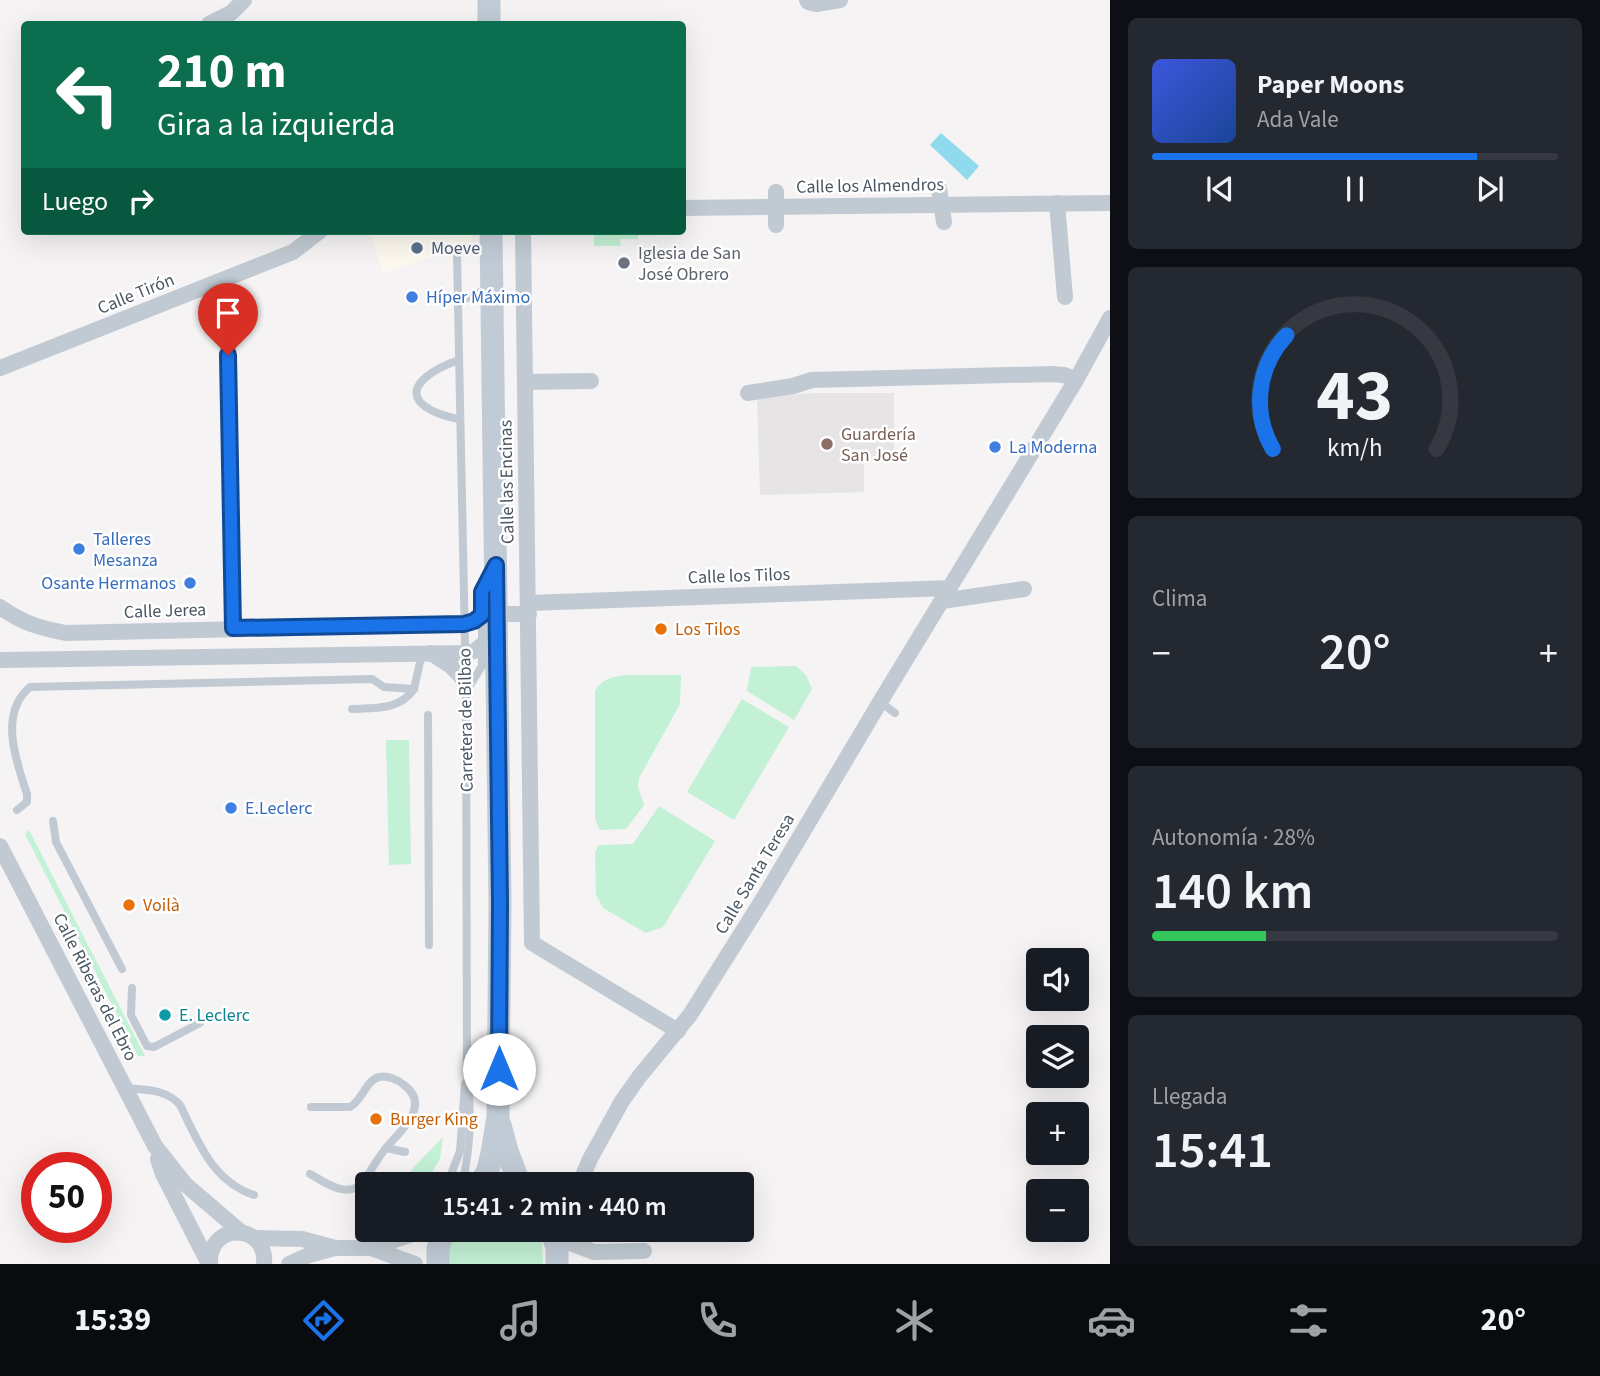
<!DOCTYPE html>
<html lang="es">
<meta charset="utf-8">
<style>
body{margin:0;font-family:"Source Sans 3",sans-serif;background:#242831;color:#f1f3f6;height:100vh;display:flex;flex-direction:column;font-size:26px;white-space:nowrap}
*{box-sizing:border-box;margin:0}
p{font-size:23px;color:#9ea1a6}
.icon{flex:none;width:38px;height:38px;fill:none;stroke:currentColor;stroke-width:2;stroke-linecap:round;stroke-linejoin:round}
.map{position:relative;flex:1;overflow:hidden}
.drawer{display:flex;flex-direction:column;gap:18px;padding:18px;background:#0d0f14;width:490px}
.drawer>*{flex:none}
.top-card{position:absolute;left:21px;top:21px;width:665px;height:214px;border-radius:7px;box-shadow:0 7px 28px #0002;background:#0b6e4f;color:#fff;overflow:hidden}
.fabs{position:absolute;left:1026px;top:948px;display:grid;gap:14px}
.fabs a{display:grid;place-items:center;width:63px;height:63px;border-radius:7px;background:#171b24;box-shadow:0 7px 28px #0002;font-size:35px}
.speed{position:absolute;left:21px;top:1152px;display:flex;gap:14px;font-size:35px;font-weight:700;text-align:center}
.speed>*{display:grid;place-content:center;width:91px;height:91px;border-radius:50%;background:#171b24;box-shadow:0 7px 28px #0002;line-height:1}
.speed .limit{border:10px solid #d22;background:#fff;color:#111}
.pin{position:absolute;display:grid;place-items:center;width:60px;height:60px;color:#fff;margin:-72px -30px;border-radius:50% 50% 50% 0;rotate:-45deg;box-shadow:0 0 7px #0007}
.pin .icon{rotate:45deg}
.me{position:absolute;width:77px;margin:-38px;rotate:0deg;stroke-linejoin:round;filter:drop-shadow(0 0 5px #0008)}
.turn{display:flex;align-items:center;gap:24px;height:147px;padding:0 21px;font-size:32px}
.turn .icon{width:91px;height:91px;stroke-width:2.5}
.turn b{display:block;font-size:49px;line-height:60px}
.then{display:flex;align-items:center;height:66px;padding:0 21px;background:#0003;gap:14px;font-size:26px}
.big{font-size:52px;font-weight:600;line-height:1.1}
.drawer .tile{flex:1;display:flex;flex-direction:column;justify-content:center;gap:10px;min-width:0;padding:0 24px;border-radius:10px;background:#242831}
.drawer .dial{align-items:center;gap:0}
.dial svg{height:182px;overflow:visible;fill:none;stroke:#363941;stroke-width:7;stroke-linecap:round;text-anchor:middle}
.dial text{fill:#f1f3f6;stroke:none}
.song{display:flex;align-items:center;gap:21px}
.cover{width:84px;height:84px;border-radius:10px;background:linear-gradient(135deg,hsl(230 70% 55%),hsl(220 70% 35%))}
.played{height:7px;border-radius:4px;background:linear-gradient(90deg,#1a73e8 80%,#363941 80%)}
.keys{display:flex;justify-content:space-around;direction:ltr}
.heat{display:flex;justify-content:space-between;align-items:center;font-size:38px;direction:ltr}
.charge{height:10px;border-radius:5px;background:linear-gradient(90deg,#34c759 28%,#363941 0)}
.trip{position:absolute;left:355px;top:1172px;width:399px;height:70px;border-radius:7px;background:#171b24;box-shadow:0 7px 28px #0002;font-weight:600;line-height:70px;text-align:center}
.tabs{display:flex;height:112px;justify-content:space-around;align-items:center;background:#090b0e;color:#9ea1a6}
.tabs .icon{width:49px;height:49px}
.tabs .current{color:#1a73e8}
.tabs b{font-size:32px;color:#f1f3f6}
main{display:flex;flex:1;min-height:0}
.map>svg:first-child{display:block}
</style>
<main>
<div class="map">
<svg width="1110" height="1264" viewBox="0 0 1110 1264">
<rect width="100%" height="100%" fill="#f5f3f3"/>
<!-- commercial -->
<polygon fill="#fdf9ef" points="369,231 471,231 471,244 383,273"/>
<!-- education -->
<polygon fill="#e6e4e5" points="812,393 894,393 894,458 864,460 864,492 760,495 757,397"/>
<!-- green -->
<g fill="#c3f1d5">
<polygon points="594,231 638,231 638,239 620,239 621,246 594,246"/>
<polygon points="796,666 806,675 812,689 794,720 747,691 751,667"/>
<path d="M 626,675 L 681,675 L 680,704 L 639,778 L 638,787 L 644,805 L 626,829 L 600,830 L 595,819 L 595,691 C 603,678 612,677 626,675 Z"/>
<polygon points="742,699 789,727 734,820 687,792"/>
<polygon points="386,740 409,740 411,864 389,865"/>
<polygon points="659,806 715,841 663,927 646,933 603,908 596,895 595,852 599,845 633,844"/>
<polygon points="29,830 145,1056 138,1056 25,834"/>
<polygon points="443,1137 440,1159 424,1185 403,1185 413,1168"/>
<polygon points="455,1230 537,1230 542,1242 543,1264 449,1264 449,1246"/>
</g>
<!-- water -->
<polygon fill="#90daee" points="941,133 979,166 967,180 930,145"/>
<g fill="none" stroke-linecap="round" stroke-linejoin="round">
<!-- lane -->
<g stroke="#c1cad2" stroke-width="8">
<path d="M 457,255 L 466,693 L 467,1074 C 472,1112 471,1147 462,1185"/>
<polyline points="458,302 490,288"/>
<path d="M 459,360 C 447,364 434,370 425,378 C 398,402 442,417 460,419"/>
<polyline points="469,687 482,666 482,592 488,580"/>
<polyline points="880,702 895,713"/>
<path d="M 352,709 C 375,708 400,710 414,689"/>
<polyline points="428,715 429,945"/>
<path d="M 17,810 L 27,802 L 27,794 C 14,756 0,712 30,687 L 372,679 L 384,687 L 414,689 L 422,653"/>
<polyline points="53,821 56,842 122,969"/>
<polyline points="132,988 131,1015 147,1046 154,1047 200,1023"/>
<path d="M 126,1088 C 146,1090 166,1089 180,1105 C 198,1141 212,1181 254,1195"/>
<polyline points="386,1148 405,1152"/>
<path d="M 310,1174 C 326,1183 345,1198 362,1184 C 370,1172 377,1159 386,1148 C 400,1131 432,1106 404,1085 C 398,1080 388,1075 379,1077 C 366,1080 362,1101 350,1107 L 311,1107"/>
<polyline points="447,1185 460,1151 465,1084"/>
</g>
<!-- street -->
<g stroke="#c1cad2" stroke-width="16">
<polyline points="807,0 808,2 816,4 840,0"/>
<polyline points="209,24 231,13 244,0"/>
<polyline points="939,189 944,222"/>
<polyline points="776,192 776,225"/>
<polyline points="1057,203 1065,297"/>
<polyline points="682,208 1110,203"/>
<polyline points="523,231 532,943 678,1031"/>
<polyline points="223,280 227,301 233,628"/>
<polyline points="0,368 293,252 320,231"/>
<polyline points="525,382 591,381"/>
<polyline points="748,393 793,386 812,380 1052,374 1064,375 1076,380"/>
<polyline points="942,601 1024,589"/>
<polyline points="529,603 950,588"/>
<path d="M 0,607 C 23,623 39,628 66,633 L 464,624 L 474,621 L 482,615"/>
<polyline points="496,614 529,614"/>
<polyline points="431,653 451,666 466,682"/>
<polyline points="0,660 465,653 475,651 482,645"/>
<polyline points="0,846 155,1146 185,1184 241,1232"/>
<polyline points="158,1159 163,1174 209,1264"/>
<polyline points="579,1185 590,1159 622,1101 639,1077 690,1015 763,899 880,702 1076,380 1110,318"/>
<polyline points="557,1232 554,1237 594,1252 644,1251"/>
<polyline points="254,1238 302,1239 332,1247"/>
<polyline points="371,1248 415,1264"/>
<path d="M 210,1264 C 208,1221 268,1223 264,1264"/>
<polyline points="289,1264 309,1255 335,1248 371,1248 425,1230"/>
</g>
<!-- secondary -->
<g stroke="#c1cbd6" stroke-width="23">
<polyline points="489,0 489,24"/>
<polyline points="500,1125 507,1151 520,1185"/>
<polyline points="480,1185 488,1170 492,1153 498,1117 500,903 491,231"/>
<polyline points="551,1230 557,1247 557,1264"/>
<polyline points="438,1264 438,1249 443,1230"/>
</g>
</g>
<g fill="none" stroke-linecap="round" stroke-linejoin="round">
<!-- route casing -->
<g stroke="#114b97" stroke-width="18">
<polyline id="route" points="228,355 233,628 464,624 474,621 482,615 482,592 496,565 500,903 499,1069"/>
</g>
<!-- route -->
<use href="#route" stroke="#1a73e8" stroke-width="12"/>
</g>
<!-- markers -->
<circle fill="#5c6f8a" stroke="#fff" stroke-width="2.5" cx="417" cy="248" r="7"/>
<circle fill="#6b7280" stroke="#fff" stroke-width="2.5" cx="624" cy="263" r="7"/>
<g fill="#3f7fe0" stroke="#fff" stroke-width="2.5">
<circle cx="412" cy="297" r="7"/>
<circle cx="995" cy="447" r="7"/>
<circle cx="79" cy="549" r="7"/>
<circle cx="190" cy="583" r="7"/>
<circle cx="231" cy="808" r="7"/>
</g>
<circle fill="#8d6e63" stroke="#fff" stroke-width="2.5" cx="827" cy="444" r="7"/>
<g fill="#e8710a" stroke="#fff" stroke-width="2.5">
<circle cx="661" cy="629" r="7"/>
<circle cx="129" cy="905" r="7"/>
<circle cx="376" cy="1119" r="7"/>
</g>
<circle fill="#0f9aa8" stroke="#fff" stroke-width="2.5" cx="165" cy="1015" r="7"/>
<g text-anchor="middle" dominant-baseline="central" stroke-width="5" stroke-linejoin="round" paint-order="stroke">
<!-- street labels -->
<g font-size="18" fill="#4a5661" stroke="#fff">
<text transform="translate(870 186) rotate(-1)">Calle los Almendros</text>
<text transform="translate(136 294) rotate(-22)">Calle Tirón</text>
<text transform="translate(507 482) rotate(-91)">Calle las Encinas</text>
<text transform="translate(739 576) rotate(-2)">Calle los Tilos</text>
<text transform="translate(165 611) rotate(-2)">Calle Jerea</text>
<text transform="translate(466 720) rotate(-91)">Carretera de Bilbao</text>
<text transform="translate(755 874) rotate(-59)">Calle Santa Teresa</text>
<text transform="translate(95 987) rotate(63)">Calle Riberas del Ebro</text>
</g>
<!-- service labels -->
<g font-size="18" fill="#4e5e75" stroke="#fff" text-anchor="start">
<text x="431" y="248">Moeve</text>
</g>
<!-- worship labels -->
<g font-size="18" fill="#5b616d" stroke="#fff" text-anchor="start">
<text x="638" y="253">Iglesia de San<tspan x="638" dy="21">José Obrero</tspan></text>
</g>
<!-- shop labels -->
<g font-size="18" fill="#366cbe" stroke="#fff" text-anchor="start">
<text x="426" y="297">Híper Máximo</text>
<text x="1009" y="447">La Moderna</text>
<text x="93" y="539">Talleres<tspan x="93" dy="21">Mesanza</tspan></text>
<text x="176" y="583" text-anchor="end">Osante Hermanos</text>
<text x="245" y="808">E.Leclerc</text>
</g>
<!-- education labels -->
<g font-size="18" fill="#785e54" stroke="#fff" text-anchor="start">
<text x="841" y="434">Guardería<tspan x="841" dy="21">San José</tspan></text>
</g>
<!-- food labels -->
<g font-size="18" fill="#c56008" stroke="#fff" text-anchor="start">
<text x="675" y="629">Los Tilos</text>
<text x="143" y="905">Voilà</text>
<text x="390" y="1119">Burger King</text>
</g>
<!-- culture labels -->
<g font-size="18" fill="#0d838f" stroke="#fff" text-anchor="start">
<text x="179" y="1015">E. Leclerc</text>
</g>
</g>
</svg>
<div class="fabs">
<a><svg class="icon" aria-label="sound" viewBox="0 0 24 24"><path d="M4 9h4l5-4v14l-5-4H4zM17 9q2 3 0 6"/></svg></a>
<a><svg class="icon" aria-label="layers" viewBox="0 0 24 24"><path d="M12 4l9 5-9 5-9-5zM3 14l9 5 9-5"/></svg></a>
<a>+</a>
<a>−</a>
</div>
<div class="speed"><div class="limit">50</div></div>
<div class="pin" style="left:228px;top:355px;background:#d93025"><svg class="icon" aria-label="arrive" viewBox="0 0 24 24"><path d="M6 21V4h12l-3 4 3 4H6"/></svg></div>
<svg class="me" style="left:499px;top:1069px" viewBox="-20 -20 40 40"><circle r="19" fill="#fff"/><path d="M0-13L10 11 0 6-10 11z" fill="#1a73e8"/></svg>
<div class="trip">15:41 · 2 min · 440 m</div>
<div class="top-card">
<div class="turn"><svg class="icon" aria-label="left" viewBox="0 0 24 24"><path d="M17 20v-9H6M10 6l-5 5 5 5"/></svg><div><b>210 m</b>Gira a la izquierda</div></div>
<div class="then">Luego<svg class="icon" aria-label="right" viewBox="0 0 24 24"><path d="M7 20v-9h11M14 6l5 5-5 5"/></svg></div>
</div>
</div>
<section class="drawer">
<div class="tile">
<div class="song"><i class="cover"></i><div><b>Paper Moons</b><p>Ada Vale</p></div></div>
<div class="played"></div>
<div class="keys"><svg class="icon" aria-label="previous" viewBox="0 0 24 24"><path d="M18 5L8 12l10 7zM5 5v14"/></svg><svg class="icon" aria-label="pause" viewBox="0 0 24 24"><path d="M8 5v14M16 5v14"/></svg><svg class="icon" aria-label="next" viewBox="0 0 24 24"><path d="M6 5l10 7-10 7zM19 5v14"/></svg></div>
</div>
<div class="tile dial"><svg viewBox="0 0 100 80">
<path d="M14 69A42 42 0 1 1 86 69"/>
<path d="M14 69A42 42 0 0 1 20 19" stroke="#1a73e8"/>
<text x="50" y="56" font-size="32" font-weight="700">43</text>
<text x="50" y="72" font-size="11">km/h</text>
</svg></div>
<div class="tile"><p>Clima</p>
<div class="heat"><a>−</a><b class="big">20°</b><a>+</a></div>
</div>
<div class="tile"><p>Autonomía · 28%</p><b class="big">140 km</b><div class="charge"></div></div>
<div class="tile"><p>Llegada</p><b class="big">15:41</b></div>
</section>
</main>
<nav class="tabs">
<b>15:39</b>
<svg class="icon current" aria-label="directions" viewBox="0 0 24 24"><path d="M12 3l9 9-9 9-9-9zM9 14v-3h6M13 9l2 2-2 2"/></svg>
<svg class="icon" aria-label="music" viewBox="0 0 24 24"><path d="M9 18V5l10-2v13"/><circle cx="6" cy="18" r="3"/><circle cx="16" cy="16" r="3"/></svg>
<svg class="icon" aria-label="phone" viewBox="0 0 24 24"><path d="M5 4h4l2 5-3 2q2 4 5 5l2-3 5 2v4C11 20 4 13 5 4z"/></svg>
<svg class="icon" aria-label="climate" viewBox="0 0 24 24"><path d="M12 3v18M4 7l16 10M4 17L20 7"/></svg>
<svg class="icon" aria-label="car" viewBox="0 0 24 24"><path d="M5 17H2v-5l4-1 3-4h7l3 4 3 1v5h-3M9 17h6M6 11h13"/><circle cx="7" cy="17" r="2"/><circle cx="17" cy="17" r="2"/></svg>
<svg class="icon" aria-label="filters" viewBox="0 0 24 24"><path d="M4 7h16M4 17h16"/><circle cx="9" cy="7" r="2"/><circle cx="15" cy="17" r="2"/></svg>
<b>20°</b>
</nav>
